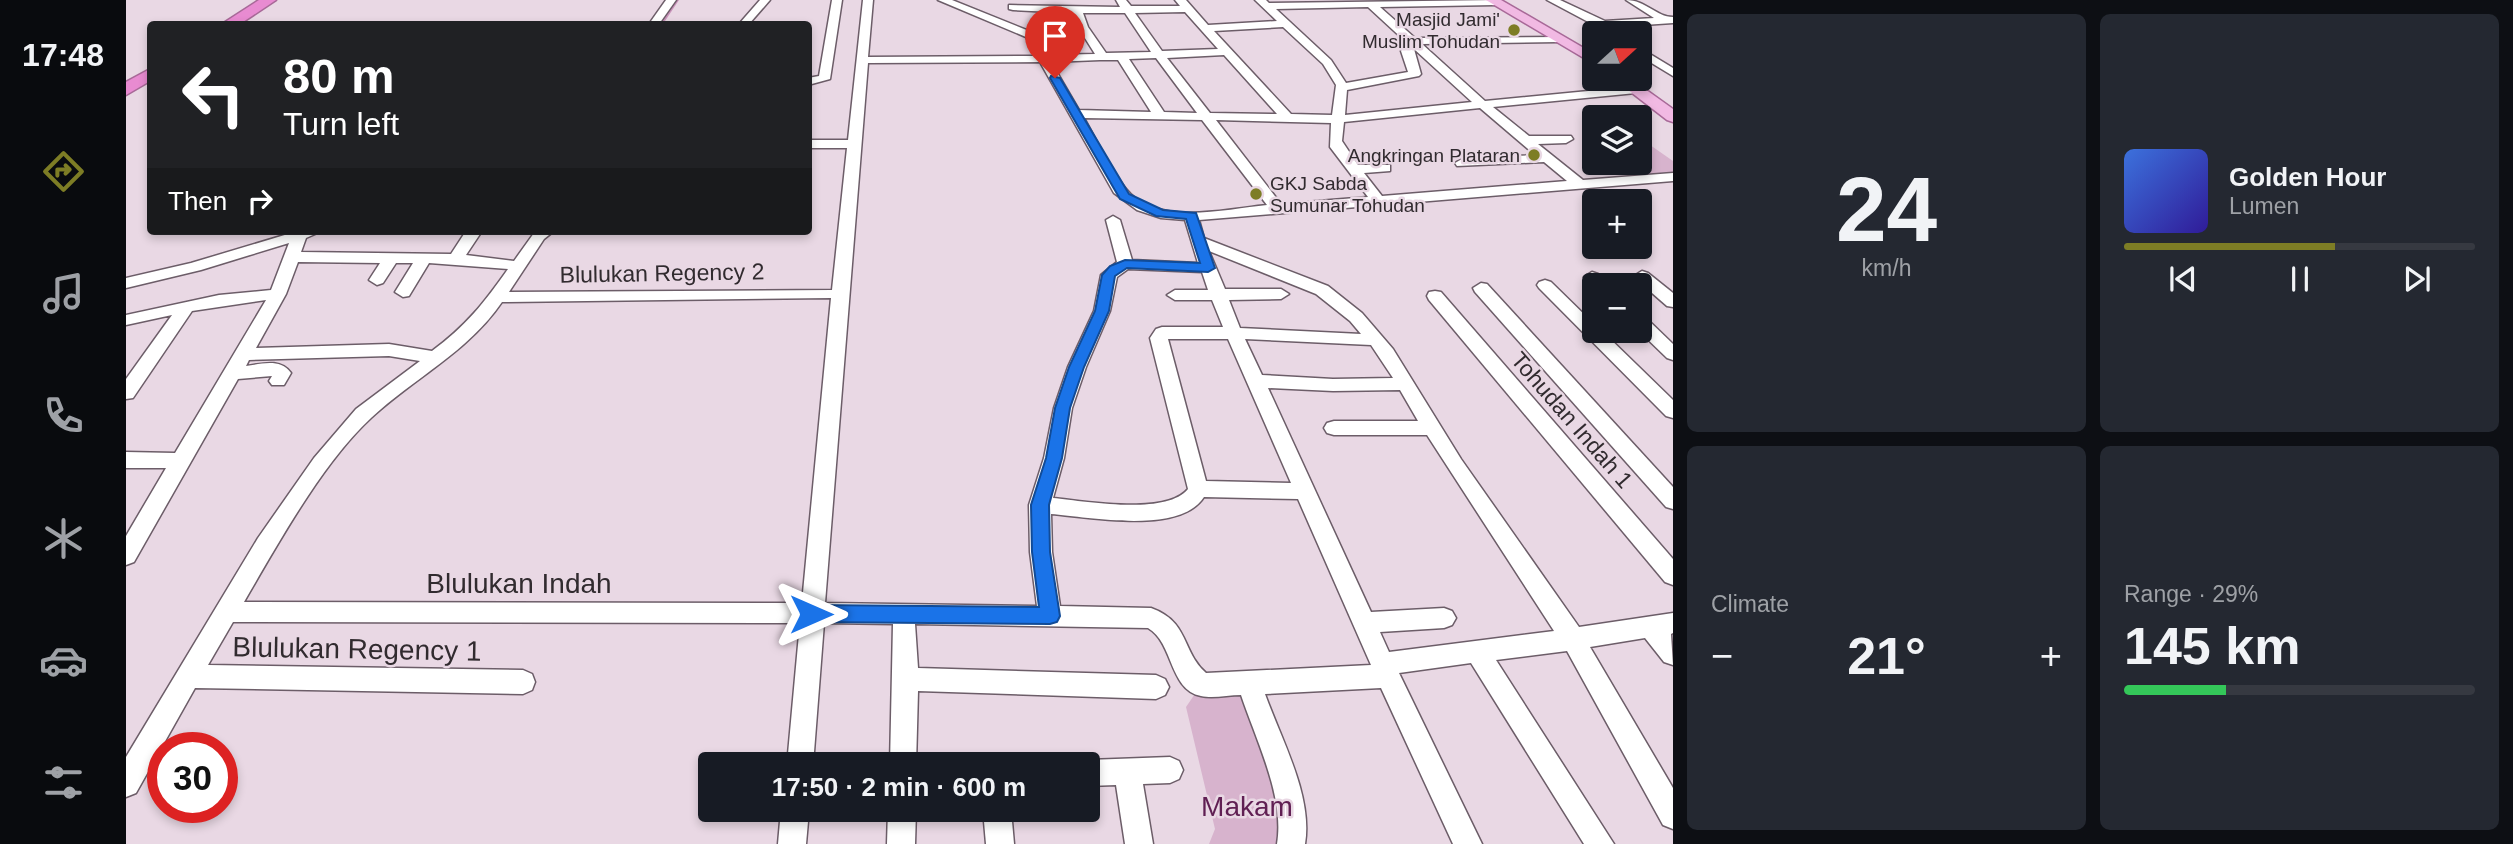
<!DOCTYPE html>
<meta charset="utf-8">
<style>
body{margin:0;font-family:Arial,sans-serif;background:#242831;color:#f1f3f6;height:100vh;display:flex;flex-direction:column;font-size:26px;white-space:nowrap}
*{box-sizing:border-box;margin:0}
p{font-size:23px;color:#9ea1a6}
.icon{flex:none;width:38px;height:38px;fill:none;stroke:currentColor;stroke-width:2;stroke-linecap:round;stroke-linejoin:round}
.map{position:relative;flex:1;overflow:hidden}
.sheet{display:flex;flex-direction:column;gap:14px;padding:14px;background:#0d0f14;width:840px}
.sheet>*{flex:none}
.top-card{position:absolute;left:21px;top:21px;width:665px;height:214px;border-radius:7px;box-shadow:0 4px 10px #0003;background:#202124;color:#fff;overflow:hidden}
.needle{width:46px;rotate:69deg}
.buttons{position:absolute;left:1456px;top:21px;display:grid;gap:14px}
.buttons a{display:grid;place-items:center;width:70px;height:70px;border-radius:7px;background:#171b24;box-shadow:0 4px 10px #0003;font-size:35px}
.speed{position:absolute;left:21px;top:732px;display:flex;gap:14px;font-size:35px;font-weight:700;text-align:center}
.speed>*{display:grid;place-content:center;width:91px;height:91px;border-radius:50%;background:#171b24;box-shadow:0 4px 10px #0003;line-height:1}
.speed .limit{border:10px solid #d22;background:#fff;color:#111}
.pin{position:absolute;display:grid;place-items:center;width:60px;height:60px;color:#fff;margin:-72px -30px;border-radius:50% 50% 50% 0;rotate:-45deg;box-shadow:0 0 7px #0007}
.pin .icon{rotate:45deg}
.me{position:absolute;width:77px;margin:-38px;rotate:90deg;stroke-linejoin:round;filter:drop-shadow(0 0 5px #0008)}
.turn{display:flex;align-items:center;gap:24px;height:147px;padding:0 21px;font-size:32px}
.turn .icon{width:91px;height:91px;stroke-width:2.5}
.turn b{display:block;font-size:49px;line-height:60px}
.then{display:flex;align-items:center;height:66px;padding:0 21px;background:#0003;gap:14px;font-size:26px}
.big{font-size:52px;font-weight:800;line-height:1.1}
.sheet .widget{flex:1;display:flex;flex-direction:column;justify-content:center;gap:10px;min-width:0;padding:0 24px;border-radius:10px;background:#242831}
.sheet .dial{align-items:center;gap:0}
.dial b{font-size:91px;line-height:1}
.song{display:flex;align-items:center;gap:21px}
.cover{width:84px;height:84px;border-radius:10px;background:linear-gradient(135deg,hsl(220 70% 55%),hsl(250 70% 35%))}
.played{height:7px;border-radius:4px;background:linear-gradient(90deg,#7d7d25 60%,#363941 60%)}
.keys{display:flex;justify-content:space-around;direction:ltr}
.heat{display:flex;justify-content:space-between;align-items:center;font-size:38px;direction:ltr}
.charge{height:10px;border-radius:5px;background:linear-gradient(90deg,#34c759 29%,#363941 0)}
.sheet .tiles{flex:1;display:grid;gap:14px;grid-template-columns:repeat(2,1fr)}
.trip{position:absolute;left:572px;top:752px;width:402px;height:70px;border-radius:7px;background:#171b24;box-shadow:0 4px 10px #0003;font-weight:800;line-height:70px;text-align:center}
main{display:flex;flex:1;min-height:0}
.dock{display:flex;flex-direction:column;width:126px;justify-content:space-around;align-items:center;background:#090b0e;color:#9ea1a6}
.dock .icon{width:49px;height:49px}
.dock .on{color:#7d7d25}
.dock b{font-size:32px;color:#f1f3f6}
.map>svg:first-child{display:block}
</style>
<main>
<nav class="dock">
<b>17:48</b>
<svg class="icon on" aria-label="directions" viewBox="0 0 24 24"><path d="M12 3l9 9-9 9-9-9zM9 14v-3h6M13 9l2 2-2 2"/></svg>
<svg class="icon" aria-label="music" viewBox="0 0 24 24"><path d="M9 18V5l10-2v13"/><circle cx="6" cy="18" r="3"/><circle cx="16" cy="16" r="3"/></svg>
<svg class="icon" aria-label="phone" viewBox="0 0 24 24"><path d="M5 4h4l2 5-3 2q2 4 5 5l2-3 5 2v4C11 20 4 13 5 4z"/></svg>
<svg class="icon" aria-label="climate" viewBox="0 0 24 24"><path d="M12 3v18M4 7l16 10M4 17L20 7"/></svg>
<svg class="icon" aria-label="car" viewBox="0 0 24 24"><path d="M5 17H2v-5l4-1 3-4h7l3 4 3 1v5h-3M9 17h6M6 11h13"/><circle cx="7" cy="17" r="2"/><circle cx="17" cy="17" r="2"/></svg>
<svg class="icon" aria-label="filters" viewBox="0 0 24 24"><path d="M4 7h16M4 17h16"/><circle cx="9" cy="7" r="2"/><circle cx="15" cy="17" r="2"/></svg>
</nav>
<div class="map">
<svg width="1547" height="844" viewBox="0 0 1547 844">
<rect width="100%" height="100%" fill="#e9d8e4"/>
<!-- green -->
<g fill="#d7b3cd">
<polygon points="1514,138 1547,161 1547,174 1511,177 1493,163 1514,163"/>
<polygon points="1073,688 1120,691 1156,796 1156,844 1083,844 1089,829 1060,707"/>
</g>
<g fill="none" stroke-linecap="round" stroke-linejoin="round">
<!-- canal -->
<polygon fill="#c891b9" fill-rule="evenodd" points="545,0 553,0 537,24 529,24"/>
<!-- minor casing -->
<g stroke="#6c5d68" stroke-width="3">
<g id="minor">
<polygon points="540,0 550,0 533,24 523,24"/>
<polygon points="634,0 644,0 623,24 613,24"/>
<polygon points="706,0 716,0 704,79 682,85 682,78 693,76"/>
<path d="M 737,0 L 747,0 L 742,57 L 910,56 L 900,37 L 812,0 L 826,0 L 908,33 L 921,55 L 969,54 L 952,27 L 923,26 L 918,23 L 923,20 L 949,21 L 947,13 L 887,10 L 883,9 L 883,5 L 994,7 L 990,0 L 1000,0 L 1005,6 L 1054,6 L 1049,0 L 1060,0 L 1082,25 L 1151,21 L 1129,0 L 1140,0 L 1143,3 L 1373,0 L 1373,4 L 1369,5 L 1254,7 L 1289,38 L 1436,37 L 1436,41 L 1432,42 L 1296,44 L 1359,101 L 1514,86 L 1514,92 L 1510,93 L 1367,107 L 1403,136 L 1445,136 L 1447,139 L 1440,143 L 1412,144 L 1457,180 L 1547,173 L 1547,181 L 1073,220 L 1078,238 L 1202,286 L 1236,313 L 1267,349 L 1335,459 L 1453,627 L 1547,613 L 1547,633 L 1545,634 L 1547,665 L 1538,662 L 1519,638 L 1464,647 L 1547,788 L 1547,829 L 1537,825 L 1441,651 L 1370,660 L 1488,844 L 1458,844 L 1345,663 L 1273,673 L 1356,844 L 1327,844 L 1255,688 L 1139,694 C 1155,739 1187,796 1179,844 L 1151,844 C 1159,797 1130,740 1115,695 C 1102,695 1087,699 1075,696 C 1043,690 1048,643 1022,628 L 789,624 L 792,668 L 1030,675 L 1039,679 L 1043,687 L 1039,695 L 1030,699 L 792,691 L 790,765 L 764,765 L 767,624 L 698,623 L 687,765 L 661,765 L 674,623 L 107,622 L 82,665 L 397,670 L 406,674 L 409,682 L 406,690 L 397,694 L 69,688 L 10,793 L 0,797 L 0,757 L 132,538 L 188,458 L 230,409 L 294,361 L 263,356 L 123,360 L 120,366 C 136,364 154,358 165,373 L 158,385 L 146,385 L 143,381 L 146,376 L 112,379 L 8,562 L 0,565 L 0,536 L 40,468 L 0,468 L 0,452 L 49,453 L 140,300 L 66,311 L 7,398 L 0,399 L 0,379 L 46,315 L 0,325 L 0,315 L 93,295 L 145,290 L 163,243 L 75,270 L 0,288 L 0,278 L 65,263 L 172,231 L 196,231 L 180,238 L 175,252 L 325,254 L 340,231 L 356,231 L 340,255 L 388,261 L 408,233 L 428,231 L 418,239 L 383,292 L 706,290 L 721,148 L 682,148 L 682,140 L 722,140 ZM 1242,7 L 1280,42 L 1275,51 L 1282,72 L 1220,83 L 1205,60 L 1150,9 ZM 1059,12 L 1092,49 L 1036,51 L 1009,13 ZM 957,13 L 999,13 L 1025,52 L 980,53 L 962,27 ZM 1157,27 L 1197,64 L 1210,85 L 1206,115 L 1165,114 L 1088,31 ZM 1288,49 L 1346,102 L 1219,115 L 1221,90 L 1293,76 L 1295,74 ZM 1098,55 L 1151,114 L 1084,113 L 1041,58 ZM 1030,58 L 1071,113 L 1038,112 L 1003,59 ZM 974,60 L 992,60 L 1025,112 L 953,110 L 925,62 ZM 914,62 L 988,193 L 1011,210 L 1035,218 L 1059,220 L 1072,263 L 1006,260 L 994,220 L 987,216 L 980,220 L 991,262 L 975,275 L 968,311 L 942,367 L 928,408 L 918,458 L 903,505 L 904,552 L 911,606 L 699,603 L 742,63 ZM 1354,108 L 1409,155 L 1336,159 L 1329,163 L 1331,166 L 1418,162 L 1441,181 L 1256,196 L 1238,173 L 1264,171 L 1264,165 L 1232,165 L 1216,141 L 1218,122 ZM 958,118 L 1076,120 L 1141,205 C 1099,209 1030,227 1000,189 C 983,168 971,141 958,118 ZM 1090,120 L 1205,123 L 1204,147 L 1242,197 L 1155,204 ZM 1083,251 L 1190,294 L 1224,321 L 1235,334 L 1114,328 L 1103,300 L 1155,299 L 1163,294 L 1155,289 L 1099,289 ZM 172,262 L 254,263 L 243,280 L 251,285 L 257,283 L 270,263 L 287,263 L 269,292 L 277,297 L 283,296 L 303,263 L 382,269 C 358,303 340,326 306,351 L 263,344 L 130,348 L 160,294 ZM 1002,269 L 1076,272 L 1082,290 L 1049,290 L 1041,295 L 1049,300 L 1086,300 L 1097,327 L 1036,327 L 1030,329 L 1024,338 L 1062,489 C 1040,516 959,501 927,498 L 938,458 L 946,408 L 960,367 L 984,311 L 991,277 ZM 705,298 L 676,603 L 118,602 C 151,545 197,462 245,418 C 288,378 342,352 376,302 ZM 1042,339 L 1102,339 L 1165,483 L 1080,481 ZM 1119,339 L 1245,345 L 1267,378 L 1207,379 L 1136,375 ZM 1142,388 L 1207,391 L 1274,390 L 1292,421 L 1208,421 L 1201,423 L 1198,428 L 1201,433 L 1208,435 L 1301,435 L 1428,631 L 1263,652 L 1254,632 L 1318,628 L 1326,625 L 1330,618 L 1326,611 L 1318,608 L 1245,612 ZM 1078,497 L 1172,499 L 1245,665 L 1080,673 C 1055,651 1064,622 1025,608 L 934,606 L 926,552 L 925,514 C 963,517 1054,535 1078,497 Z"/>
<path d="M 1421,0 L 1434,0 L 1479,21 L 1528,18 L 1500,0 C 1520,0 1530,17 1547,17 L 1547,23 L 1488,27 L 1495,33 L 1483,33 Z"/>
<polygon points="1514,48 1547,68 1547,76 1514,56"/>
<polygon points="1516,271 1522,273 1547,293 1547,307 1541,306 1510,279 1508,276"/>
<polygon points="1466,272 1472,274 1482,285 1468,285 1468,288 1458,277"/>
<polygon points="1419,280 1425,282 1468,324 1468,331 1476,331 1547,400 1547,418 1540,416 1413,288 1411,285 1413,282"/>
<polygon points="1355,283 1361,284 1547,487 1547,509 1540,507 1349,292 1347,288"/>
<polygon points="1309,291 1315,292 1547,559 1547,585 1539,582 1303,300 1301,296 1303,292"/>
<polygon points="1514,317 1520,318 1547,344 1547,360 1541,358 1513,331"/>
<polygon points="1044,757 1053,761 1057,770 1053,779 1044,783 1017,784 1027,844 999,844 990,785 962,786 962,765 952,763 962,760"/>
<polygon points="655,810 683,810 680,844 652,844"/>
<polygon points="762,810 790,810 789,844 761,844"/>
<polygon points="857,810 885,810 888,844 860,844"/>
</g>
</g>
<!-- major casing -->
<g stroke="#a86998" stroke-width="3">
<g id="major">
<polygon points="1360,0 1375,0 1468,54 1468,64"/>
<polygon points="1488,79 1505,79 1547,109 1547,122 1541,120"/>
</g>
</g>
<!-- highway casing -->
<g stroke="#a86998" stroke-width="3">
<g id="highway">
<polygon points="133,0 150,0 114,24 96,24"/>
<polygon points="24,69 24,81 0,95 0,82"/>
</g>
</g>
<!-- minor -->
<use href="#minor" fill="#fff" fill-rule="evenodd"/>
<!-- major -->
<use href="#major" fill="#f1b9e3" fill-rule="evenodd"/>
<!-- highway -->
<use href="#highway" fill="#e88bd1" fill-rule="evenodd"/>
</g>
<!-- route -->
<polygon fill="#1a73e8" stroke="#114b97" stroke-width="2" points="925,76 934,78 1003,194 1037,210 1070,213 1089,268 1082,272 1001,268 989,276 983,311 958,367 944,408 936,458 923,505 924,552 934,616 931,622 924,624 685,622 678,620 675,614 678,608 685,605 913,607 906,552 905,505 920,458 929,408 943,367 969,311 976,275 984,266 999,260 1074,263 1060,219 1030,216 994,199 924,78"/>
<!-- markers -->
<g fill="#7d7d25" stroke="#e9d8e4" stroke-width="2.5">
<circle cx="1388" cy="30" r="7"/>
<circle cx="1408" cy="155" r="7"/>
<circle cx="1130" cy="194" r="7"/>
</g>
<g text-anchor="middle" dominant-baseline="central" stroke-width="5" stroke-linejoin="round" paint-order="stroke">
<!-- far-poi labels -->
<g font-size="19" fill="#312b2f" stroke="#e9d8e4" text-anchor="end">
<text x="1374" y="19">Masjid Jami'<tspan x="1374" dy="22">Muslim Tohudan</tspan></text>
<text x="1394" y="155">Angkringan Plataran</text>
<text x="1144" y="183" text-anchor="start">GKJ Sabda<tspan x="1144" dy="22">Sumunar Tohudan</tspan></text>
</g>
<!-- street labels -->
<g font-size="23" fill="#312b2f" stroke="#e9d8e4">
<text transform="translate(536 273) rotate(-1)">Blulukan Regency 2</text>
<text transform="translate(1446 420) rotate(49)">Tohudan Indah 1</text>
</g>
<!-- near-street labels -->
<g font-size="28" fill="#312b2f" stroke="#e9d8e4">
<text x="393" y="583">Blulukan Indah</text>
<text transform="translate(231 649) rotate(1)">Blulukan Regency 1</text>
</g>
<!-- near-park labels -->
<g font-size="28" fill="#601f53" stroke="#e9d8e4">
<text x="1121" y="806">Makam</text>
</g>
</g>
</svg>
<div class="buttons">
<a><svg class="needle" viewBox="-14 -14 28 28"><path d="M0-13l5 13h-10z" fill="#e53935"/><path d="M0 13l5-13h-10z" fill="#9ea1a6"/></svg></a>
<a><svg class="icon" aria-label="layers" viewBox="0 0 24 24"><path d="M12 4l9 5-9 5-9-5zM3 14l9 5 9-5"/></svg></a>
<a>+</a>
<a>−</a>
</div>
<div class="speed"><div class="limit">30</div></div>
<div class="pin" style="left:929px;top:78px;background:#d93025"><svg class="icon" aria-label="arrive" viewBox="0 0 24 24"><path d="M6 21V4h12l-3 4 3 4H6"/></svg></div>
<svg class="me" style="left:685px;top:614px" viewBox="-20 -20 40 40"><path d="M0-17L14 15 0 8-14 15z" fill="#1a73e8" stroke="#fff" stroke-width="4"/></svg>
<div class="trip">17:50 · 2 min · 600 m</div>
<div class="top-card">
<div class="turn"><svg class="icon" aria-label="left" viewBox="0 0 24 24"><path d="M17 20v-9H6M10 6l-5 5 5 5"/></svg><div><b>80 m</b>Turn left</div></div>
<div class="then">Then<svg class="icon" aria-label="right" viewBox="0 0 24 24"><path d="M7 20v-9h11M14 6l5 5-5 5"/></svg></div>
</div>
</div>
<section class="sheet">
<div class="tiles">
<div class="widget dial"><b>24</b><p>km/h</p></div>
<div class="widget">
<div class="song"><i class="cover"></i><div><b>Golden Hour</b><p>Lumen</p></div></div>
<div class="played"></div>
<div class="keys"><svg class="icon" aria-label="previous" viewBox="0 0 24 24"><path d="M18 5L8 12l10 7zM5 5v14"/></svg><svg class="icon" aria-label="pause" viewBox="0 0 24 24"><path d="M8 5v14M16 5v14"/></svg><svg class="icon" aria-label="next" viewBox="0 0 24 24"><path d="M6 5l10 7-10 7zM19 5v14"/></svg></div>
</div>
<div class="widget"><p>Climate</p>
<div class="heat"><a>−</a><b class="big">21°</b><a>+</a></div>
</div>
<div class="widget"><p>Range · 29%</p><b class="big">145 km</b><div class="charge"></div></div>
</div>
</section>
</main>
